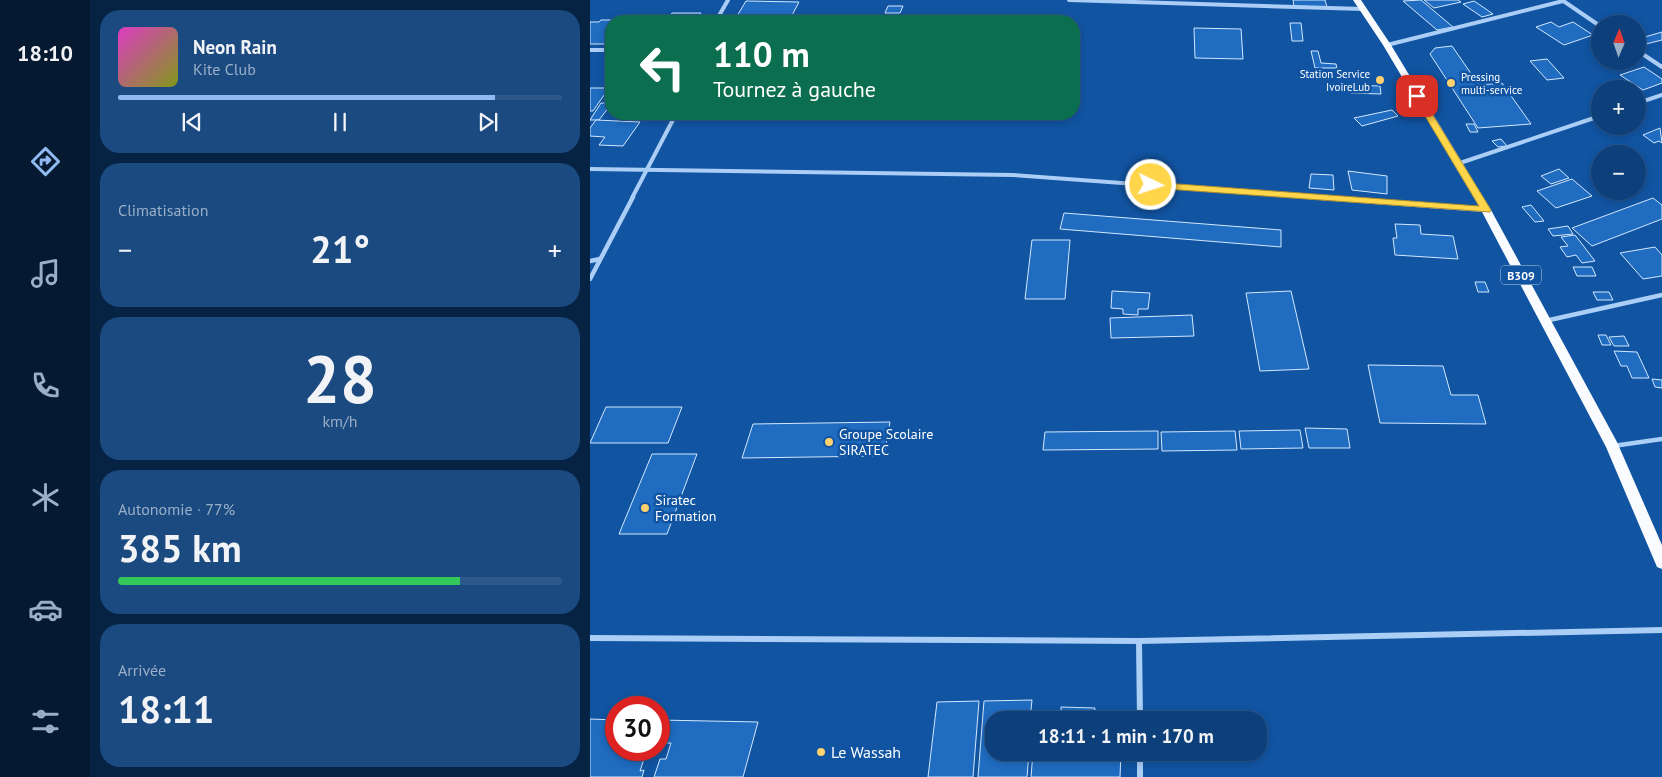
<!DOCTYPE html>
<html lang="fr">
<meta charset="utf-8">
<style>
body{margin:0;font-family:"PT Sans",sans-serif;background:#1b4a81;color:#f1f3f6;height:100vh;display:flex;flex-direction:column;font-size:19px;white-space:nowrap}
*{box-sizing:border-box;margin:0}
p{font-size:16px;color:#9aafc7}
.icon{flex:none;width:28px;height:28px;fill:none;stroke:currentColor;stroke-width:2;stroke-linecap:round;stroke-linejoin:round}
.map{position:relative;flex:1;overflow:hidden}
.drawer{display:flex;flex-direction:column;gap:10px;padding:10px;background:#072343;width:500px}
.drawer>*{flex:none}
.guide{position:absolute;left:15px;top:15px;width:475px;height:105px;border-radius:20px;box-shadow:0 2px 8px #0003,0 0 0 1px #2d588b;background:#0b6e4f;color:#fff;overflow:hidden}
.needle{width:32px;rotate:2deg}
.tools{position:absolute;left:1001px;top:15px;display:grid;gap:10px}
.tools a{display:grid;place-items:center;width:55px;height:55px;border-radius:50%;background:#0d3f7a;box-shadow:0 2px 8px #0003,0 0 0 1px #2d588b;font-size:25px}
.speed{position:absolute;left:15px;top:696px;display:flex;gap:10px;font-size:25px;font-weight:700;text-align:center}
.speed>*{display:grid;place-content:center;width:65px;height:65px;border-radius:50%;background:#0d3f7a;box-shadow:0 2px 8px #0003,0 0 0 1px #2d588b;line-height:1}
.speed .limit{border:8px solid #d22;background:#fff;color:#111}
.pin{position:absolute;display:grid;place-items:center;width:42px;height:42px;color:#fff;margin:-21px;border-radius:10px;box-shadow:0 2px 8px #0006}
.me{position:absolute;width:55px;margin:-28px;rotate:94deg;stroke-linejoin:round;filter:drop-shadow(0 0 4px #0008)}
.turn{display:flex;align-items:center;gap:18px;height:105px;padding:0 25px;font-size:22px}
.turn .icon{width:65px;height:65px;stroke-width:2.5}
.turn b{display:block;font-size:35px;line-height:42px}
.big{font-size:38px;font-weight:700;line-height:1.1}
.drawer .tile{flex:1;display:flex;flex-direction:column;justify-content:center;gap:8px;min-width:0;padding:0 18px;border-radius:20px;background:#1b4a81}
.drawer .dial{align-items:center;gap:0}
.dial b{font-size:65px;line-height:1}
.song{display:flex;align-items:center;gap:15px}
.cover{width:60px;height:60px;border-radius:8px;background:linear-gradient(135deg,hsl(310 70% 55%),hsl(70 70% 35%))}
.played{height:5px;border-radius:2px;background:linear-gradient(90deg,#90b9f0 85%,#2d588b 85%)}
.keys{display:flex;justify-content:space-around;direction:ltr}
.heat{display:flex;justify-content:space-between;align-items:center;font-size:28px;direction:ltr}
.charge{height:8px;border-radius:4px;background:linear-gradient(90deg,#34c759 77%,#2d588b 0)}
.trip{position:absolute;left:395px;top:711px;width:282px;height:50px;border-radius:20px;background:#0d3f7a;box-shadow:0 2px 8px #0003,0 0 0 1px #2d588b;font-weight:700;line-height:50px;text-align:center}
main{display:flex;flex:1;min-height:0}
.tabs{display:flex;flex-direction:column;width:90px;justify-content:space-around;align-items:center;background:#051931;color:#9aafc7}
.tabs .icon{width:35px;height:35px}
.tabs .on{color:#90b9f0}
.tabs b{font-size:22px;color:#f1f3f6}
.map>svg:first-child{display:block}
</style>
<main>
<nav class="tabs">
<b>18:10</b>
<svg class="icon on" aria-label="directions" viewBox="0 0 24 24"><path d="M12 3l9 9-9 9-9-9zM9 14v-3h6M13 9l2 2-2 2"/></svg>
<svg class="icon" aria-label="music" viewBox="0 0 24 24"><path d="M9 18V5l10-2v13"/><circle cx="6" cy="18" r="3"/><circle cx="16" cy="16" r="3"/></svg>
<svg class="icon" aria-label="phone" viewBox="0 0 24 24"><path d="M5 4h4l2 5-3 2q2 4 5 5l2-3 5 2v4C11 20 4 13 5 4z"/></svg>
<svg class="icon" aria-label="climate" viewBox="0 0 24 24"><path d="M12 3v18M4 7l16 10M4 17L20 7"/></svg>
<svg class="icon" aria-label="car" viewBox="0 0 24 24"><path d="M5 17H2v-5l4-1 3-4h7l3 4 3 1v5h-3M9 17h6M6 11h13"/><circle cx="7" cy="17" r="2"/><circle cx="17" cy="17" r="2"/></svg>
<svg class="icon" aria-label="filters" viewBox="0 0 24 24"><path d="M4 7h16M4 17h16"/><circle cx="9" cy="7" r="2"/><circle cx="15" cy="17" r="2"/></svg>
</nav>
<section class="drawer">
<div class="tile">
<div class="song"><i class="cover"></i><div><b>Neon Rain</b><p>Kite Club</p></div></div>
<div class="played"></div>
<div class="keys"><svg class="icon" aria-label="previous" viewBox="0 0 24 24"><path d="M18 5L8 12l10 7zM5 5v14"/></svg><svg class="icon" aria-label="pause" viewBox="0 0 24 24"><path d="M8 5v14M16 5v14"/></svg><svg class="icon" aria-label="next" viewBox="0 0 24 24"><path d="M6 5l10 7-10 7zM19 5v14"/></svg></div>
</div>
<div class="tile"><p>Climatisation</p>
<div class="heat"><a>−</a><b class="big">21°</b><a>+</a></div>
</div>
<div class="tile dial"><b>28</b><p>km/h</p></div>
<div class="tile"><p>Autonomie · 77%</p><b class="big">385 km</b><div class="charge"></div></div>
<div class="tile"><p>Arrivée</p><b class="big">18:11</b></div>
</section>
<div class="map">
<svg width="1072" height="777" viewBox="0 0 1072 777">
<rect width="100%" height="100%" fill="#1154a2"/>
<!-- building -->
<g fill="#1f6cc1" stroke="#d3e8fe">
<polygon points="703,0 735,0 737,7 704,6"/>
<polygon points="831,0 863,27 847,30 813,1"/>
<polygon points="834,0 868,0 871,2 844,8"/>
<polygon points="156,1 209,2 199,21 144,21"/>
<polygon points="884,1 890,5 903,14 892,17 873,4"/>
<polygon points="298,6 313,6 310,13 295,13"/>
<polygon points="82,13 111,13 106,21 77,21"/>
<polygon points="282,16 309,17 308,21 280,21"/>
<polygon points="11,20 41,20 21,21 21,44 0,44 0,22 9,22"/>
<polygon points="961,22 969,27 983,22 1003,35 974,45 946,27"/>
<polygon points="700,23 711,23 713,41 702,41"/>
<polygon points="604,28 651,29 653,59 605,58"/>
<polygon points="1072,32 1072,40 1056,44 1048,39"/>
<polygon points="862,46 889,85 912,83 941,124 888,128 840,54 845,48"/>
<polygon points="721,51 728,51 731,63 746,64 747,68 725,68"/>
<polygon points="957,59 974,78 957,80 940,61"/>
<polygon points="1054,67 1072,79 1072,83 1053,90 1030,75"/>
<polygon points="760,85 790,86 791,94 761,93"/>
<polygon points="0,88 19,88 3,111 0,111"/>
<polygon points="11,103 21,103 21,107 19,107 9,120 0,120"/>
<polygon points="802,110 808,116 772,126 764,118"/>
<polygon points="6,120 50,122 33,146 9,145 15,137 0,136 0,128"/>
<polygon points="876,124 884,124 888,132 880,132"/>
<polygon points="1070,128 1072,143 1069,141 1064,143 1053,135"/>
<polygon points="911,139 917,146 908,147 902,141"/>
<polygon points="969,169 979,178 961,184 951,176"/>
<polygon points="758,171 797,176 797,194 762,190"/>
<polygon points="721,174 743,175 744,190 719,188"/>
<polygon points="982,179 1002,196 966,208 947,191"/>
<polygon points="1063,198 1072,205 1072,219 1002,246 982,228"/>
<polygon points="941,205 954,221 945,222 932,207"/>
<polygon points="474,213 691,230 691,247 470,229"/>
<polygon points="805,224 830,225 831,234 863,236 868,259 805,255 803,238 807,238"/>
<polygon points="978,226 983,234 963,236 958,229"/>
<polygon points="985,235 1005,261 992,263 986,255 977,257 970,247 978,246 971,237"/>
<polygon points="442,240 480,240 475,299 435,299"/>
<polygon points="1065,247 1072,255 1072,276 1053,279 1030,253"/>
<polygon points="983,267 1002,267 1006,276 987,276"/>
<polygon points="885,282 895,282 899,292 888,292"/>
<polygon points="522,291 560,293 558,309 548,309 548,315 533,314 533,309 521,308"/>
<polygon points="701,291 719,369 670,371 656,293"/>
<polygon points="1003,292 1019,292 1023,300 1007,300"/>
<polygon points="602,315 604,336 521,338 520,318"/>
<polygon points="1008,335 1016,335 1021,345 1012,345"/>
<polygon points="1034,336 1039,346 1024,346 1019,337"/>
<polygon points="1024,351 1047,352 1059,378 1042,378 1037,366 1031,366"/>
<polygon points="778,365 853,366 861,395 888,395 896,424 790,423"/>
<polygon points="1062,379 1072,380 1072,388 1065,387"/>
<polygon points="16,407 92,407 78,443 0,443"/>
<polygon points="300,422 294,456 152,458 163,424"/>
<polygon points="715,428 757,429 760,448 719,448"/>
<polygon points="710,430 713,448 651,449 649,431"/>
<polygon points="568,431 568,449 453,450 455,432"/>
<polygon points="645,431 647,450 572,451 571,432"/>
<polygon points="62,454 107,454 77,534 29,534"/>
<polygon points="442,700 440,720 404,720 404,752 439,752 437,777 388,777 394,701"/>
<polygon points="389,701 383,777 338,777 347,702"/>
<polygon points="471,707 505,708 504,715 532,715 532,720 445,720 446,714 471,714"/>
<polygon points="0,719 26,720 26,750 57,750 50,771 54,770 52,777 0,777"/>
<polygon points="69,720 168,722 153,777 64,777 70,759 76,759 81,743 69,743"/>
<polygon points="443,752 531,752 530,777 441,777"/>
</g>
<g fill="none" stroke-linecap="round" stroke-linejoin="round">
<!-- minor-far2 -->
<g stroke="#aacef5" stroke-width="4">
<polyline points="479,0 773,9"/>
<polyline points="972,0 1010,26"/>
<polyline points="126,21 138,0"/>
<polyline points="797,45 973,1"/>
<polyline points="0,50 21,50"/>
<polyline points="1048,51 1072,67"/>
<polyline points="1048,103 1072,95"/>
<polyline points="867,164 1010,116"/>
<polyline points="0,169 423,175 736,198"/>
<polyline points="42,198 86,114"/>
</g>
<!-- minor-far1 -->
<g stroke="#aacef5" stroke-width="4.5">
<polyline points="719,197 896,210"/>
<polyline points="0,261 10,259"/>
<polyline points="0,279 43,197"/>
<polyline points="955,321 1072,295"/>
<polyline points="1023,446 1072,439"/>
</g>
<!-- minor -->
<g stroke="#aacef5" stroke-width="6">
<polyline points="0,638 549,641 1072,630"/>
<polyline points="549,641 550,720"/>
<polyline points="550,752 550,777"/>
</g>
<!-- primary -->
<polygon fill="#f9fbff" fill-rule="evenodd" points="763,0 771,0 801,45 901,210 1027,442 1072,545 1072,569 1067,567 1016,447 891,210 793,45"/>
</g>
<!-- route -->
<polygon fill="#ffd54a" stroke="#a68a30" points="824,94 831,96 901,210 900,212 561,188 557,185 561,182 889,206 823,96"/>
<!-- markers -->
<g fill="#ffd16f" stroke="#1154a2" stroke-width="2">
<circle cx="790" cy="80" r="5"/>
<circle cx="861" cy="83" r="5"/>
<circle cx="239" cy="442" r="5"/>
<circle cx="55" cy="508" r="5"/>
<circle cx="231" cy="752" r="5"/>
</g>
<g text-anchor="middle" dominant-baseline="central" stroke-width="5" stroke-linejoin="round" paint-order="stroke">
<!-- far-poi labels -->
<g font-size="11" fill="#fff" stroke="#1154a2" text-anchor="end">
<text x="780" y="74">Station Service<tspan x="780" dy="13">IvoireLub</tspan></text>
<text x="871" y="77" text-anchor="start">Pressing<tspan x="871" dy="13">multi-service</tspan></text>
</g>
<!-- shield labels -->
<rect fill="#1154a2" stroke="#b8cce3" stroke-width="1" x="911" y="265.5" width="40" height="19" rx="4"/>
<g font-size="12" font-weight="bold" fill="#fff">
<text x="931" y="275">B309</text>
</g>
<!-- poi labels -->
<g font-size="14" fill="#fff" stroke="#1154a2" text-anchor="start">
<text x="249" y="434">Groupe Scolaire<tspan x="249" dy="16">SIRATEC</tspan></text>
<text x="65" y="500">Siratec<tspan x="65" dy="16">Formation</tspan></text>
</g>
<!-- near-poi labels -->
<g font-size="16" fill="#fff" stroke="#1154a2" text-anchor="start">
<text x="241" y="752">Le Wassah</text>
</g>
</g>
</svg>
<div class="tools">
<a><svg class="needle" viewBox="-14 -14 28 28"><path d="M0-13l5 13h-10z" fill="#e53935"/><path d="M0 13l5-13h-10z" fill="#9aafc7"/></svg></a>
<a>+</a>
<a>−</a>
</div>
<div class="speed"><div class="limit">30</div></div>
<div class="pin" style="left:827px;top:96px;background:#d93025"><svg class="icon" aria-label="arrive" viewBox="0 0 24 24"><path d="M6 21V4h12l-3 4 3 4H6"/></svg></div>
<svg class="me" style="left:561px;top:185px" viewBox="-20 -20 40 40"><circle r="17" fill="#ffd54a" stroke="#fff" stroke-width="3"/><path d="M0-11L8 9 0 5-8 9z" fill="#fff"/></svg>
<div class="trip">18:11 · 1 min · 170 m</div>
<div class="guide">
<div class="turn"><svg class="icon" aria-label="left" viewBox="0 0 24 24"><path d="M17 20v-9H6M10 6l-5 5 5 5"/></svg><div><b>110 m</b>Tournez à gauche</div></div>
</div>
</div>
</main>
